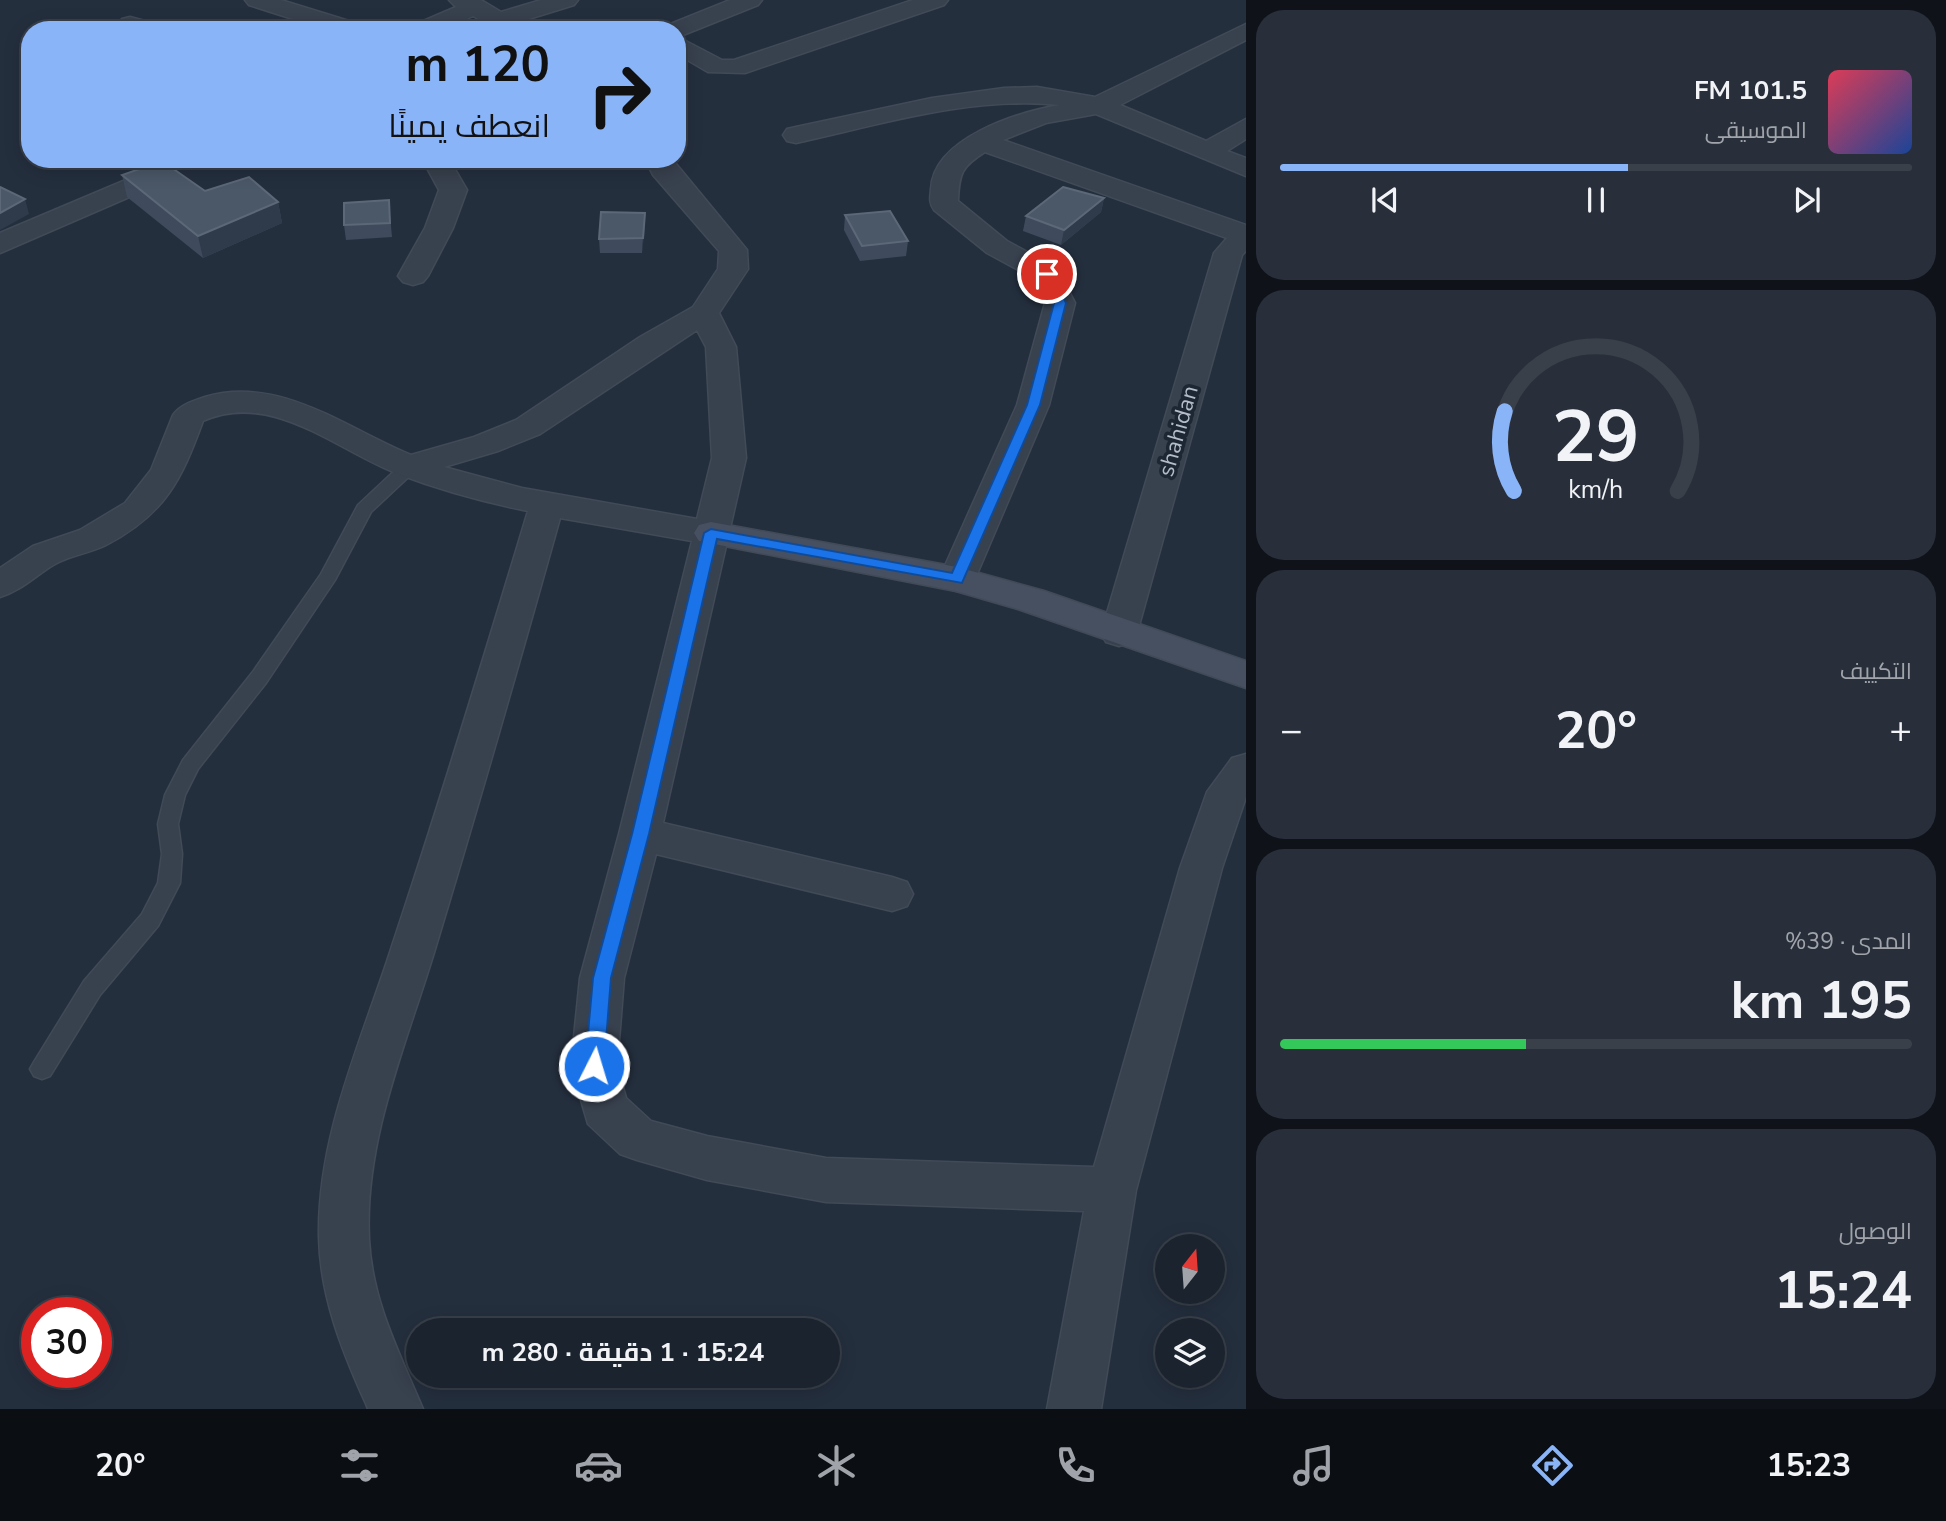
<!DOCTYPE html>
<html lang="ar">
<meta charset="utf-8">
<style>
body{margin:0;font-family:"Nunito Sans",Cairo,sans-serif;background:#282f3a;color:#f1f3f6;direction:rtl;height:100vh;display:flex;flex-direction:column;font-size:26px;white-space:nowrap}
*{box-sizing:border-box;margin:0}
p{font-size:23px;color:#a0a4aa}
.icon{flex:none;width:38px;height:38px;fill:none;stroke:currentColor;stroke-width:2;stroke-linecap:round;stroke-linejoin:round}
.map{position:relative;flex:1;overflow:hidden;direction:ltr}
.details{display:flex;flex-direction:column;gap:10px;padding:10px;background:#0f1319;width:700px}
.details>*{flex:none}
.top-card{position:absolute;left:21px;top:21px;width:665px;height:147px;border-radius:28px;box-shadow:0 4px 18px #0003,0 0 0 2px #39404a;direction:rtl;background:#8ab4f8;color:#111;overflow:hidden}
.needle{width:46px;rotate:17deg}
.fabs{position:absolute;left:1155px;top:1234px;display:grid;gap:14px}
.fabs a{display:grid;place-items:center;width:70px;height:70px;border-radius:50%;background:#1b232e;box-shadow:0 4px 18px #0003,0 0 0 2px #39404a;font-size:35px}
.speed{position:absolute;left:21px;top:1297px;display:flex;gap:14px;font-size:35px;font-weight:700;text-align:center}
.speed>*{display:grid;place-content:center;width:91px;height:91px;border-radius:50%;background:#1b232e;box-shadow:0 4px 18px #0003,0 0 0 2px #39404a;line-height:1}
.speed .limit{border:10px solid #d22;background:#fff;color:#111}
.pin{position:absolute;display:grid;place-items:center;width:60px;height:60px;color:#fff;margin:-30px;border:4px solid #fff;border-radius:50%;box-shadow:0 2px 7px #0007}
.me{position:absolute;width:77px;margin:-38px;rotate:5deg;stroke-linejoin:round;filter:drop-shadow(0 0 5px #0008)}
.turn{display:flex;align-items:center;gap:24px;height:147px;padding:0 21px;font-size:32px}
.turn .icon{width:91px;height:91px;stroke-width:2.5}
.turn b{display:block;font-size:49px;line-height:60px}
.big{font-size:52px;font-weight:700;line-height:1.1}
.details .card{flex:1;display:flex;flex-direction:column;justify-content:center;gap:10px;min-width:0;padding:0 24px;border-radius:28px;background:#282f3a}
.details .dial{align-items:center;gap:0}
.dial svg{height:182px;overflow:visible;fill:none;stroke:#39404a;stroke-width:7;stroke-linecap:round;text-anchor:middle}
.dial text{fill:#f1f3f6;stroke:none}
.song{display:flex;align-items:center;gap:21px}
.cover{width:84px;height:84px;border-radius:10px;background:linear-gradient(135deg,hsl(350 70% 55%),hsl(220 70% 35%))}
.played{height:7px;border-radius:4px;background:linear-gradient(90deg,#8ab4f8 55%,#39404a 55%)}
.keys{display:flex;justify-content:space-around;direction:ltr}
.heat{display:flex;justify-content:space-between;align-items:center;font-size:38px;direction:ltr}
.charge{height:10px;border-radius:5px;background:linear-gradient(90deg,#34c759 39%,#39404a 0)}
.trip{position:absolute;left:406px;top:1318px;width:434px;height:70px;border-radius:35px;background:#1b232e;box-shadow:0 4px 18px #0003,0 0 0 2px #39404a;font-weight:700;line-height:70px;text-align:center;direction:rtl}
.tab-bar{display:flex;height:112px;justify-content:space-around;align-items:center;background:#0b0e12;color:#a0a4aa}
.tab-bar .icon{width:49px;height:49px}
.tab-bar .on{color:#8ab4f8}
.tab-bar b{font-size:32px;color:#f1f3f6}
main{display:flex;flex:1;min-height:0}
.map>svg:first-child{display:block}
</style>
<main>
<section class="details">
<div class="card">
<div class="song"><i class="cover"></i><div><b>101.5 FM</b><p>الموسيقى</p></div></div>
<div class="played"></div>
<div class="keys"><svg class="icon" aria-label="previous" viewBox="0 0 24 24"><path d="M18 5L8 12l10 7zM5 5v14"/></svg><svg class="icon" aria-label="pause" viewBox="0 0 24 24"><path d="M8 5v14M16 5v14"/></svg><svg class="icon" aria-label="next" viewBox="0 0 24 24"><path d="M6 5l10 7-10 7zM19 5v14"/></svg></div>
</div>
<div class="card dial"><svg viewBox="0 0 100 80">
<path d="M14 69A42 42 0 1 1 86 69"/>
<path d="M14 69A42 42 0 0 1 10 34" stroke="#8ab4f8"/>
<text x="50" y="56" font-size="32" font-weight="700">29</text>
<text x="50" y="72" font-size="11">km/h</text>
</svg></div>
<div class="card"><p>التكييف</p>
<div class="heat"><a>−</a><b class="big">20°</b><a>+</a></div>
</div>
<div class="card"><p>المدى · 39%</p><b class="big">195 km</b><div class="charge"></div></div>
<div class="card"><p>الوصول</p><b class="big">15:24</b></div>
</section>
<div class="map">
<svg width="1246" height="1409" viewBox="0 0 1246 1409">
<rect width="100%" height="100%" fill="#242f3e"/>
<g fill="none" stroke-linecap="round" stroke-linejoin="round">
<!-- lane casing -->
<g stroke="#414a57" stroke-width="3">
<polygon id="lane" points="410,461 416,462 418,466 416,470 371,512 335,580 266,683 198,769 185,795 178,824 182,854 180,883 158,926 100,995 50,1076 42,1079 34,1076 30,1069 34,1062 84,981 142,914 158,883 162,854 158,824 165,795 183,760 252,673 321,574 358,505 404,462"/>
</g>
<!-- street casing -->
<g stroke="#414a57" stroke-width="3">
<g id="street">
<polygon points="245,0 281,0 362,25 365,30 327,30 249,5"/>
<polygon points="449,0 481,0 501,12 541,0 578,0 574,5 519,22 528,30 498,30 473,16 443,30 411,30 414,25 456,7"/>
<polygon points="730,0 762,0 758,5 678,37 722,60 734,60 913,0 948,0 944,5 745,73 708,72 677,54 677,30 665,30 668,25"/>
<polygon points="130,17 160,25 163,30 122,29 118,24 122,19"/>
<path d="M 1246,24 L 1246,40 L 1120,105 L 1206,141 L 1246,119 L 1246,139 L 1227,151 L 1246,158 L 1246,176 L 1096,114 L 1046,123 L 1003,140 L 1246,225 L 1246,251 L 1242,255 L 1137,633 L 1132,642 L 1119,646 L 1106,642 L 1101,633 L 1214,253 L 1227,238 L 985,152 C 961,167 959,174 958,201 L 1007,241 L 1057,268 L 1075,303 L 1049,405 L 975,579 L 970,587 L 957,591 L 944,587 L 939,579 L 1017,405 L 1045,303 L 1035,279 L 987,253 L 934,210 C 929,203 930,198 931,189 C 933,138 1018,112 1060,105 C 971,96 882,124 796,143 L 787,141 L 783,135 L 787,129 L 796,127 L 932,98 L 1004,88 L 1037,87 L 1095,97 Z"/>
<polygon points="422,159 449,159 467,190 453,228 428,276 423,282 413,285 403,282 398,276 425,228 439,190"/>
<path d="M 645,159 L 672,159 L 747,250 L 748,269 L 719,313 L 736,347 L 746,458 L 663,823 L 892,877 L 907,882 L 913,894 L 907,906 L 892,911 L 656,854 L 624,978 L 617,1066 L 626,1098 L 651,1121 L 707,1136 L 826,1158 L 1094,1167 L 1180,868 L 1207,792 L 1232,758 L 1246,754 L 1246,797 L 1222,868 L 1136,1190 L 1101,1409 L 1047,1409 L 1084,1211 L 826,1202 L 707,1180 L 637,1160 L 620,1154 L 588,1124 L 571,1066 L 580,978 L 619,834 L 692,541 L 560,518 C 520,661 479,804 436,946 C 408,1040 364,1138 369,1239 C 372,1301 399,1352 423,1409 L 368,1409 L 366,1404 C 342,1351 320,1296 319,1237 C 317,1136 362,1040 392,946 C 440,802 484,657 528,511 C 484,502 440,490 398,474 C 336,450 272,390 203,421 C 181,481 165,514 106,545 C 90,553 71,555 55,564 C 36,575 21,591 0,597 L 0,568 L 33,546 L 80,530 L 125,503 L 151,470 L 173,415 C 180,405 193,401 205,397 C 280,375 345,428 411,455 L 474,437 L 516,420 L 640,337 L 693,307 L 718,269 L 719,251 L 653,175 ZM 697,330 L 706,347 L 712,458 L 697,519 L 522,488 L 444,467 L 498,451 L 540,434 Z"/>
<polygon points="147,171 157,173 161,179 157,185 0,253 0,233"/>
</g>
</g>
<!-- secondary casing -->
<g stroke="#414a57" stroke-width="3">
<polygon id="secondary" points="711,522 957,567 1044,591 1246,661 1246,688 1018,609 956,591 699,541 694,533 699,525"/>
</g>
<!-- lane -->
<use href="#lane" fill="#38414e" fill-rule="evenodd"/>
<!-- street -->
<use href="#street" fill="#38414e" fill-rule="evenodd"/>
<!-- secondary -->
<use href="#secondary" fill="#465061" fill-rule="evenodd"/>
</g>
<!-- wall -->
<g fill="#3f4b5c">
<polygon points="122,175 205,191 278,202 282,223 203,258 127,197"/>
<polygon points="1104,198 1101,212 1061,245 1023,231 1026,216"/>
<polygon points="645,213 642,253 600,253 599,239"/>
<polygon points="390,215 392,237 346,240 344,225"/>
<polygon points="845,215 908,241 906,256 860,261 844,230"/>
</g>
<!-- shaded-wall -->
<g fill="#2f3b4b">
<polygon points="1104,198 1101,212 1061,245 1064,230"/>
<polygon points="25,199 29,214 0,230 0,213"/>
<polygon points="278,202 282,223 203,258 198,236"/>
<polygon points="645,213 645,228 642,253 643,238"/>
</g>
<!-- building -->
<g fill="#4b5868" stroke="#5c6777" stroke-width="2">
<polygon points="162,161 205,191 249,177 278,202 198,236 122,175"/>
<polygon points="0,187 25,199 0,213"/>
<polygon points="1063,187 1104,198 1064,230 1026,216"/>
<polygon points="389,200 390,223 344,225 344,203"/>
<polygon points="890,211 908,241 862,246 845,215"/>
<polygon points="601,212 645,213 643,238 599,239"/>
</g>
<!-- route -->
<polygon fill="#1a73e8" stroke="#114b97" stroke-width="2" points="1047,271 1053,274 1066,303 1040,405 962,583 717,539 649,834 611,978 604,1066 601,1072 588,1072 585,1066 593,978 632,834 704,533 711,529 952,573 1027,405 1054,303 1041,274"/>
<g text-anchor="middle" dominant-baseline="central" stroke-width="7" stroke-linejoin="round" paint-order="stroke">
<!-- street labels -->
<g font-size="23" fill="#b4bcc9" stroke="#1d2633">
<text transform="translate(1178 431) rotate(-74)">shahidan</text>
</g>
</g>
</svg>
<div class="fabs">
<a><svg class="needle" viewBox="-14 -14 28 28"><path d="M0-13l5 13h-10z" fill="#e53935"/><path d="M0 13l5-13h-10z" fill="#a0a4aa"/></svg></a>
<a><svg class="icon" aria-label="layers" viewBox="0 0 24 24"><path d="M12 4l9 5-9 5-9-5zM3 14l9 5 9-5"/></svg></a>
</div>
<div class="speed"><div class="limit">30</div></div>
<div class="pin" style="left:1047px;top:274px;background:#d93025"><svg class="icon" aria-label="arrive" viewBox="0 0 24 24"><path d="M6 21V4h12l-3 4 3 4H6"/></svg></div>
<svg class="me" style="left:594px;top:1066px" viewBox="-20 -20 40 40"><circle r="17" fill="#1a73e8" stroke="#fff" stroke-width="3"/><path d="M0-11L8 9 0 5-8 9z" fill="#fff"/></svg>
<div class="trip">15:24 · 1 دقيقة · 280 m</div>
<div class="top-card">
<div class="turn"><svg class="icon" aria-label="right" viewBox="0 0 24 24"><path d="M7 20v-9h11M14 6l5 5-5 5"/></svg><div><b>120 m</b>انعطف يمينًا</div></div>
</div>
</div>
</main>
<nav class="tab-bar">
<b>15:23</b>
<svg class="icon on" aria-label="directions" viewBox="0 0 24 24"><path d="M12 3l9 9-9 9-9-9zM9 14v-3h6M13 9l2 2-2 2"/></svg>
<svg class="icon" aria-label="music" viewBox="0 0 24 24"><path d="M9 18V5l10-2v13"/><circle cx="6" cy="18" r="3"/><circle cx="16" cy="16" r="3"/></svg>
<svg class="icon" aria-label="phone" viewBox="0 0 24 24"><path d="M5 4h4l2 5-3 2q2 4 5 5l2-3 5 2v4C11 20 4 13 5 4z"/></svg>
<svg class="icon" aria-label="climate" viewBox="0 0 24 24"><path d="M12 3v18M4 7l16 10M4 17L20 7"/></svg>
<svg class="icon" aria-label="car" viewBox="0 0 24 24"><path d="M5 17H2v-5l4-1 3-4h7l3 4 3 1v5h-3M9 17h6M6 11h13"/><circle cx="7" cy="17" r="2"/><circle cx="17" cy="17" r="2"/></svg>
<svg class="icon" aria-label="filters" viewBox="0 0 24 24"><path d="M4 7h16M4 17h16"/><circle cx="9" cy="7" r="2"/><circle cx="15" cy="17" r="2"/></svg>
<b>20°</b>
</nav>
